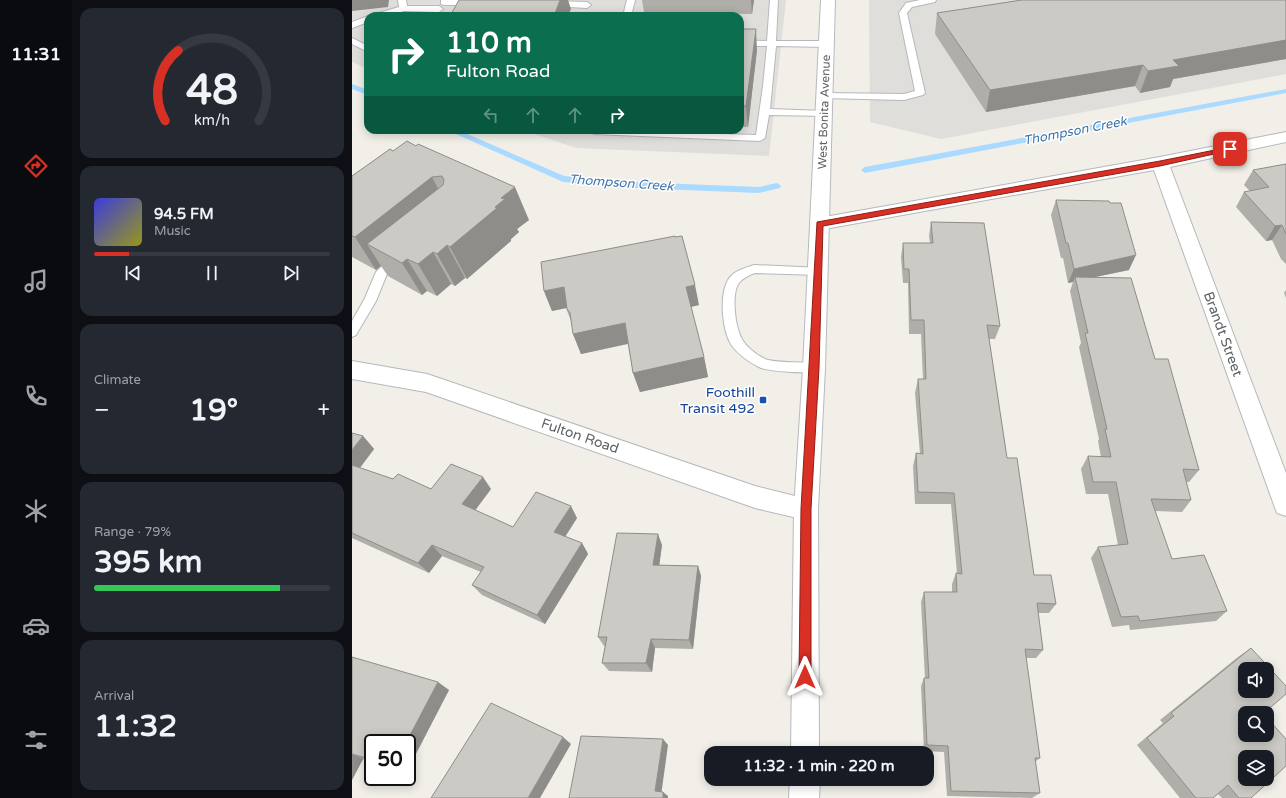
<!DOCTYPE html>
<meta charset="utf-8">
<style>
body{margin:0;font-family:"Varela Round",sans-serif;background:#242831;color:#f1f3f6;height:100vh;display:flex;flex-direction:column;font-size:15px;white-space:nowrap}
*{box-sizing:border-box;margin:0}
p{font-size:13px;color:#9ea1a6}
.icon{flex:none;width:22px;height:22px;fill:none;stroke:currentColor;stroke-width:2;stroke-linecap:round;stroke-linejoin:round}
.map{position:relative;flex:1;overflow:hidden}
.panel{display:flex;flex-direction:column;gap:8px;padding:8px;background:#0d0f14;width:280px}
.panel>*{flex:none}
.guide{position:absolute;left:12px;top:12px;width:380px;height:122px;border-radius:12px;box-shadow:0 2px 10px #0003;background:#0b6e4f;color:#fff;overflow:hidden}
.tools{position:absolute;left:886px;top:662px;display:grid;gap:8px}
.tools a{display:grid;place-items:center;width:36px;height:36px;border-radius:8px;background:#171b24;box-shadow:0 2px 10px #0003;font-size:20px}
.speed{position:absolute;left:12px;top:734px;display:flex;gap:8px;font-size:20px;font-weight:700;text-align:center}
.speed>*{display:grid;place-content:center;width:52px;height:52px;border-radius:50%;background:#171b24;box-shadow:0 2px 10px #0003;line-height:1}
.speed .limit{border:2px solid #111;border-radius:6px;background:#fff;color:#111}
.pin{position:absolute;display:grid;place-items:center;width:34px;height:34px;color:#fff;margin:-17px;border-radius:8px;box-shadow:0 2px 6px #0006}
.me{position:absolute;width:44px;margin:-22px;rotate:0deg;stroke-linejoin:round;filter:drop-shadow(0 0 3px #0008)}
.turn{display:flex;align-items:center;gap:14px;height:84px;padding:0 16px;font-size:18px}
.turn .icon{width:52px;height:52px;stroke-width:2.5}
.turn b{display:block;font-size:28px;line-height:34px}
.lanes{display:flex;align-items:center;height:38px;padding:0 16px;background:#0003;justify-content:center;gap:20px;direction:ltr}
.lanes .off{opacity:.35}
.big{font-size:30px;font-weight:700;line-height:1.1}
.panel .card{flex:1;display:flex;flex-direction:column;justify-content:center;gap:6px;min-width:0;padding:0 14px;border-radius:12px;background:#242831}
.panel .dial{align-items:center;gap:0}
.dial svg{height:104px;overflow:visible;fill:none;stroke:#363941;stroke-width:7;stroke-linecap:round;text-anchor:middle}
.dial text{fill:#f1f3f6;stroke:none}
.song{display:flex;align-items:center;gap:12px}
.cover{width:48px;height:48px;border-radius:6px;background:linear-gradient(135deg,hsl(240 70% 55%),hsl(60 70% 35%))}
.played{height:4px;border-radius:2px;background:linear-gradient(90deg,#d93025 15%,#363941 15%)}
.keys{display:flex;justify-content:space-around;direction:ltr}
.heat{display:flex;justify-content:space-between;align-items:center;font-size:22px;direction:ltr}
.charge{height:6px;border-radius:3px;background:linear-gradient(90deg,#34c759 79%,#363941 0)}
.trip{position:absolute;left:352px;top:746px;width:230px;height:40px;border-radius:12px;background:#171b24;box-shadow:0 2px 10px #0003;font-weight:700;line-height:40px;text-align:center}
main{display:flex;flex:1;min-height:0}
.menu{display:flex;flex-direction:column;width:72px;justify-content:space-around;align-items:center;background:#090b0e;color:#9ea1a6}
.menu .icon{width:28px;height:28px}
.menu .on{color:#d93025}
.menu b{font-size:18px;color:#f1f3f6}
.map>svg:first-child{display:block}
</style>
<main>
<nav class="menu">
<b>11:31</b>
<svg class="icon on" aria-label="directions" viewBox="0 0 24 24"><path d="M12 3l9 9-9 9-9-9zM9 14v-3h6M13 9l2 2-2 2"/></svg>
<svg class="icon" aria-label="music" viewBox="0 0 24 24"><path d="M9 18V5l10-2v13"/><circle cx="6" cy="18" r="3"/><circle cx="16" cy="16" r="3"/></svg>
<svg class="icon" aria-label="phone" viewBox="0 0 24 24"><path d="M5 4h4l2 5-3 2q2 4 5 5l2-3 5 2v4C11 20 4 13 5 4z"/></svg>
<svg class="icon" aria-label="climate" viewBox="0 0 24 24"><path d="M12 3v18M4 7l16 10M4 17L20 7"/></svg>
<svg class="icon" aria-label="car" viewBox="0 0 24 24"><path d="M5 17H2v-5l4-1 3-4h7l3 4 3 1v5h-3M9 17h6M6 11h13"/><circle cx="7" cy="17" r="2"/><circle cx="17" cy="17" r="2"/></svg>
<svg class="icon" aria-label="filters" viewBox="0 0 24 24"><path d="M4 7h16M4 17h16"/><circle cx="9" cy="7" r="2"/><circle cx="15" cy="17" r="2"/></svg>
</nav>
<section class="panel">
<div class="card dial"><svg viewBox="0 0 100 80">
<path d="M14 69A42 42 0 1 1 86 69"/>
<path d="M14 69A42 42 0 0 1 24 15" stroke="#d93025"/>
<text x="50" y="56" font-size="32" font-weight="700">48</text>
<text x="50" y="72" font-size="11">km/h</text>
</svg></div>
<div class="card">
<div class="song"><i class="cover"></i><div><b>94.5 FM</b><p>Music</p></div></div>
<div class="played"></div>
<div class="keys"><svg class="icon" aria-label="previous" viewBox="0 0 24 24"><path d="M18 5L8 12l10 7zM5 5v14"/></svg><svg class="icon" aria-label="pause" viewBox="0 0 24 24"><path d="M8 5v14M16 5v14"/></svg><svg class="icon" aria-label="next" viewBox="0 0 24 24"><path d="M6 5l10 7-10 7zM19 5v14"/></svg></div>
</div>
<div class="card"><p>Climate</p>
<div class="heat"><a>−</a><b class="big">19°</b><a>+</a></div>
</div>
<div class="card"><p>Range · 79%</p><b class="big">395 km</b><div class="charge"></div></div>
<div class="card"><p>Arrival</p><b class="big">11:32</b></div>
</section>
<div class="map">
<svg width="934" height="798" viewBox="0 0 934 798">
<rect width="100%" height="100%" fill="#f1efe8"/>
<!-- industrial -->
<g fill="#e0deda">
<polygon points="0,0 434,0 417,156 224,148 171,130 388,130 388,16 16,16 16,69 0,62"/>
<polygon points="517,0 934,0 934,74 589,139 518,122"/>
</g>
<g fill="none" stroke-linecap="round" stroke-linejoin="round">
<!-- stream -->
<g fill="#aadaff" fill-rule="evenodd">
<polygon points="0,84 16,90 16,95 0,89"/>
<polygon points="934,89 934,93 513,173 509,170 513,167"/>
<polygon points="95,130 106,130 212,176 282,182 407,187 425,183 429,186 428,188 407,193 282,188 211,182"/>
</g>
<!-- lane casing -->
<g stroke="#b5b8bc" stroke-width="2">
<g id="lane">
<polygon points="46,0 54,0 55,6 87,6 91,9 87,12 52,11 35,16 22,16 23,14 47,7"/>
<polygon points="89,0 125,0 127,2 123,5 92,5 89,4"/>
<polygon points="275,0 283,0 279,16 271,16"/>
<polygon points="418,0 426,0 424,41 475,41 479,44 475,47 424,46 418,109 473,111 478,114 476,116 417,115 413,138 408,141 242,134 240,132 241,130 404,135 411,86 415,46 388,46 388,40 415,41"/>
<polygon points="568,0 584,0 583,2 560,7 555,13 573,93 571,95 552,100 470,98 468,96 473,93 552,94 563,91 547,13 554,3"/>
<polygon points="201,1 235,2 239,5 235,8 198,6 197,4"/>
<polygon points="16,16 16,22 0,28 0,22"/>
<polygon points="0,38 16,46 16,52 0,44"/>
<polygon points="45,254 49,255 51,258 35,274 24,301 4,335 0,337 0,321 12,300 24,272 41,255"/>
<path d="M 402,265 L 470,268 L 472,271 L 470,274 L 466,275 L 403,273 C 397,275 391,278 387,283 C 379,294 383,327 390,339 C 394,347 405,355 413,359 C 423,363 450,362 462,363 L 466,364 L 468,368 L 466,372 L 462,373 C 449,372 417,372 407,367 C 397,362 387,355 380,346 C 370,331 367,296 376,280 C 381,271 393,268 402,265 Z"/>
</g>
</g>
<!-- street casing -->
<g stroke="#b5b8bc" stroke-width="2">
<g id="street">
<polygon points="934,132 934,142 818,167 934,473 934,516 925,513 922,505 802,170 467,230 460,229 458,224 460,219 467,218 808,157"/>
<polygon points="0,361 75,374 403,486 463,501 466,509 463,517 454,520 403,508 74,392 0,379"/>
</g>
</g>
<!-- secondary casing -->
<g stroke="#b6babf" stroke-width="2">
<g id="secondary">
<polygon points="469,0 483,0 473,368 466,509 467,753 439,753 442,509 451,368"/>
<polygon points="438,779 468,779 467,798 437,798"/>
</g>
</g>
<!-- lane -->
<use href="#lane" fill="#fff" fill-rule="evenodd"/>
<!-- street -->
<use href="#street" fill="#fff" fill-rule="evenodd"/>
<!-- secondary -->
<use href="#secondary" fill="#fff" fill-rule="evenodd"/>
</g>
<!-- wall -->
<g fill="#afaea9">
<polygon points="290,0 402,0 400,14 292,12"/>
<polygon points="934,0 934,59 821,79 818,87 788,93 783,86 634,112 583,34 585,13"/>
<polygon points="388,29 405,50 396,127 388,127"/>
<polygon points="38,149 177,220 165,229 167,232 159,239 159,241 115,279 113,278 103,286 99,284 85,296 75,291 70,295 36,276 29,266 24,270 0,257 0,176"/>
<polygon points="934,164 934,264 929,259 920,240 914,241 884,207 892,192 898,191 892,185 901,170"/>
<polygon points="704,200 777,270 743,277 803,359 847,470 837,482 834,482 839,500 830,512 803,511 820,559 875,611 864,621 778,630 777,625 760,627 739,558 746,547 766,545 756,494 734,494 729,469 736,456 749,457 746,441 747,439 727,347 729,343 718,291 721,282 716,283 711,258 709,258 699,215"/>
<polygon points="579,222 648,326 643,339 637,339 655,458 682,575 704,604 697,613 686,613 691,650 684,658 674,658 688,758 683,762 688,793 680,798 595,796 592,752 572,751 569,686 572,678 573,678 569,602 572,592 600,592 600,584 604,573 605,573 599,504 563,504 561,466 564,453 568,454 563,393 566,379 571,379 569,334 557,334 556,283 551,283 549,257 551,243 578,243 577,236"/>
<polygon points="934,290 934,298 932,293"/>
<polygon points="192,291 347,305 339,307 352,357 356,377 288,392 281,373 276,344 229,354 221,334 219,321 214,308 200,311"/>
<polygon points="0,433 11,436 22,449 8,468 41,479 79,489 139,489 123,510 161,527 225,518 213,537 230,543 236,554 193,624 130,595 120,585 129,572 90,556 77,573 0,538"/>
<polygon points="310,545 307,565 346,566 349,576 341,649 303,648 300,672 257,671 250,663 253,646 252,646 246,637"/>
<polygon points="899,648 893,713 899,798 870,798 866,794 861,798 828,798 785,745 811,723 808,720 886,657"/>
<polygon points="0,657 97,690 55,771 55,743 21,743 21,762 11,759 0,780"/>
</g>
<!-- shaded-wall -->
<g fill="#8f8d8a">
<polygon points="0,0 37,0 36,7 0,11"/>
<polygon points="208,0 216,0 219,9 216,16 202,16"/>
<polygon points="399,0 402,0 400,14"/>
<polygon points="404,29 405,50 396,127 394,106"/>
<polygon points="934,40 934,59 821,79 818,87 788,93 796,71 821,60"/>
<polygon points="791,65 783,86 634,112 638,90"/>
<polygon points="80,177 97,210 15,244 29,266 24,270 3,237"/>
<polygon points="163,187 177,220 165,229 167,232 159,239 159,241 115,279 98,247 143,207 149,198"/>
<polygon points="930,225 920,240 914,241 923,226"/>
<polygon points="95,245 113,278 103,286 85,254"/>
<polygon points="81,252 99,284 85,296 66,264"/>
<polygon points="784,255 777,270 724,281 723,277 721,282 716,283 722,269"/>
<polygon points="55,259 75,291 70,295 50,263"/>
<polygon points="343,285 347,305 338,307 334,287"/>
<polygon points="212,287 219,307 200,311 192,291"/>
<polygon points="273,323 279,343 229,354 221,334"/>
<polygon points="352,357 356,377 288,392 281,373"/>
<polygon points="11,436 22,449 3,474 0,471 0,450"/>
<polygon points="131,477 139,489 119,516 110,504"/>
<polygon points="219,506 225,518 209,543 202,532"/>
<polygon points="306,534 310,545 306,575 301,565"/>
<polygon points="230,543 236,554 193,624 185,615"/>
<polygon points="80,545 90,556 77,573 66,563"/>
<polygon points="346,566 349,576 341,649 337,640"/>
<polygon points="299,639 303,648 300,672 294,663"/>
<polygon points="86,682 97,690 55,771 55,743 54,743"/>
<polygon points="211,737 219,744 188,798 176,798"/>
<polygon points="311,739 316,745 309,796 303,791"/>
<polygon points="0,754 11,759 0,780"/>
<polygon points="311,792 316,796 316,798 311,798"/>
</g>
<!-- building -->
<g fill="#cccac5" stroke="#8f8d8a" fill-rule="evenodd">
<polygon points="107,0 208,0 202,16 98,16"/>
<polygon points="670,0 934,0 934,40 821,60 827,66 796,71 791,65 638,90 585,13"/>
<polygon points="388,29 404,29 394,106 388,106"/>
<polygon points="55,141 64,146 66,144 163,187 149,198 153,199 143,207 145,208 98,247 95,245 85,254 81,252 66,264 55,259 50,263 15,244 91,185 92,180 90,176 80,177 3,237 0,236 0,176 38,149 41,151"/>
<polygon points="934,164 934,234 930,225 923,226 892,192 917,187 901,170"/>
<polygon points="704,200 757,201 758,203 769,203 784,255 722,269 716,243 714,243"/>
<polygon points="579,222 632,223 648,326 635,325 655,458 665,458 682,575 699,575 704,604 685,603 691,650 673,649 688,758 683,758 688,793 599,791 596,746 575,745 572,678 577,678 572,592 605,592 604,573 610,574 602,493 566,492 564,453 571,454 566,379 574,379 572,320 559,320 557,269 552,269 551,243 581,243"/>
<polygon points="323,236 323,237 330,236 343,285 334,287 352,357 281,373 273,323 221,334 218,313 215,309 212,287 192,291 189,262"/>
<polygon points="723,277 779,278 803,359 816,359 847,470 831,469 839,500 799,499 820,559 852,555 875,611 788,621 786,616 769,617 746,547 776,544 764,482 741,482 736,456 759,457 753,429 755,429 733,333 736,333"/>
<polygon points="0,433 11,436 0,450"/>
<polygon points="99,464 131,477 110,504 161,527 184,492 219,506 202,532 230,543 185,615 120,585 132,567 80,545 66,563 0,533 0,465 41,479 46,474 79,489"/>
<polygon points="265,533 306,534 301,565 346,566 337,640 299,639 294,663 250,663 255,637 246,637"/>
<path d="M 899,648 L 934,686 L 934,694 L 912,713 L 893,713 L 893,735 L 915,735 L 915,718 L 934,739 L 934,766 L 899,798 L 887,798 L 876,785 L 861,798 L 844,798 L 795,738 L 822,716 L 819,713 ZM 893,669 L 915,669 L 915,691 L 893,691 ZM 893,757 L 915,757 L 915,779 L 893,779 Z"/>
<polygon points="0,657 86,682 54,743 21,743 21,760 0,754"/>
<polygon points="139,703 211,737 176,798 79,798"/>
<polygon points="229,736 311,739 303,791 311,792 311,798 217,798"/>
</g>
<!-- route -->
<polygon fill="#d93025" stroke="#8d1f18" points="878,147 881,149 880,150 808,166 471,226 467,368 459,509 459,677 457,681 453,683 449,681 447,677 449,509 465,222 808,161"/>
<!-- markers -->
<rect fill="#1a4fb4" stroke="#fff" stroke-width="1.5" x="407" y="396" width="8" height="8" rx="2"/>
<g text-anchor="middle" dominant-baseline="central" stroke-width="3" stroke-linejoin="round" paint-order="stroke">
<!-- far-street labels -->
<g font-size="12" fill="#5f6368" stroke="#fff">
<text transform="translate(472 112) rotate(-88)">West Bonita Avenue</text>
</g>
<!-- far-water labels -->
<g font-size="13" font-style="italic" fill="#4174aa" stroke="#fff">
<text transform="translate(723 131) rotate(-11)">Thompson Creek</text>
<text transform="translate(269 183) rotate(4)">Thompson Creek</text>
</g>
<!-- street labels -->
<g font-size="14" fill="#5f6368" stroke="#fff">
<text transform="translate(871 334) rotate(70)">Brandt Street</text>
<text transform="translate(228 436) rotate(19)">Fulton Road</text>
</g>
<!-- transit labels -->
<g font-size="14" fill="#164399" stroke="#fff" text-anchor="end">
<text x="403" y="392">Foothill<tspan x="403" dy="16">Transit 492</tspan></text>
</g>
</g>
</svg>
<div class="tools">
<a><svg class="icon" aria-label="sound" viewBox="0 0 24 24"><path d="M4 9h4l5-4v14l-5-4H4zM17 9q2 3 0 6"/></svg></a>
<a><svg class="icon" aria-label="search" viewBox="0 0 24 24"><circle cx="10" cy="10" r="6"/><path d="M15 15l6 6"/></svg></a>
<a><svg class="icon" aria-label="layers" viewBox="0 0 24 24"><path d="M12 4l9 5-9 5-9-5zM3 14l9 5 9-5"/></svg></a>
</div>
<div class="speed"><div class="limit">50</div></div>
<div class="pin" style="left:878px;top:149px;background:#d93025"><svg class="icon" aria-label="arrive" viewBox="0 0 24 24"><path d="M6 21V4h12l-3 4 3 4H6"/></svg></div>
<svg class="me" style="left:453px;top:677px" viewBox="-20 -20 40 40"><path d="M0-17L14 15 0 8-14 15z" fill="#d93025" stroke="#fff" stroke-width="4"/></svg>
<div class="trip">11:32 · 1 min · 220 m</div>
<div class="guide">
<div class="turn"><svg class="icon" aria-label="right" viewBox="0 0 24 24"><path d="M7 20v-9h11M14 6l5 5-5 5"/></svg><div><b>110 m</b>Fulton Road</div></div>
<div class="lanes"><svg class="icon off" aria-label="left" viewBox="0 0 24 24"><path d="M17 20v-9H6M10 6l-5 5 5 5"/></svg><svg class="icon off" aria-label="ahead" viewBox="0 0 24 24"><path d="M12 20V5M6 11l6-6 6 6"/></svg><svg class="icon off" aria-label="ahead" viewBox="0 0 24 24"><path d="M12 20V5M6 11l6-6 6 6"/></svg><svg class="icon" aria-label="right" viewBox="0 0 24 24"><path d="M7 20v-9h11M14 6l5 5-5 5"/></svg></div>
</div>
</div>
</main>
